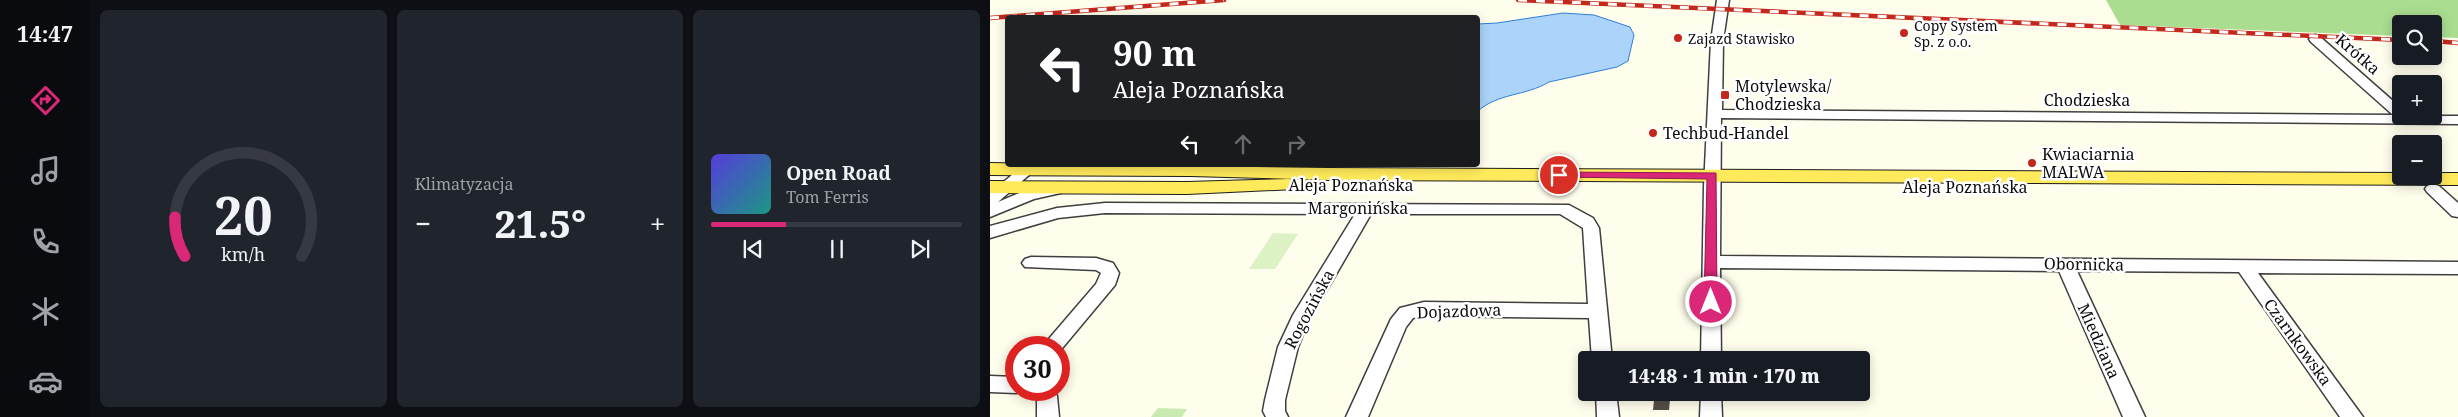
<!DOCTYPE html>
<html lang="pl">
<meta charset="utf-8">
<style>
body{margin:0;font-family:"Noto Serif",serif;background:#20242c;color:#f1f3f6;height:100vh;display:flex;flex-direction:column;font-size:19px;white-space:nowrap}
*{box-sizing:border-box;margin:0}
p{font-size:16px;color:#9ea1a6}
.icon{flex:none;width:28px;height:28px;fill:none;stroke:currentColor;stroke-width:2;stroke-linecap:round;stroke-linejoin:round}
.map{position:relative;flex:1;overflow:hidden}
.side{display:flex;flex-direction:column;gap:10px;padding:10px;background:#0d0f14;width:900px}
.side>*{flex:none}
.banner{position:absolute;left:15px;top:15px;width:475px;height:152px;border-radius:5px;box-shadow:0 2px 12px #0003;background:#202124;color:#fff;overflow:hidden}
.fabs{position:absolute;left:1402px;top:15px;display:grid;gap:10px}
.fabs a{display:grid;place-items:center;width:50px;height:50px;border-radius:5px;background:#171b24;box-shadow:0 2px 12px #0003;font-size:25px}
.speed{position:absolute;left:15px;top:336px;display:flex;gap:10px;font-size:25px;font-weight:700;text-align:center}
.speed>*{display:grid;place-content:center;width:65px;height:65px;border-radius:50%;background:#171b24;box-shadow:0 2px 12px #0003;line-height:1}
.speed .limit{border:8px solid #d22;background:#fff;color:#111}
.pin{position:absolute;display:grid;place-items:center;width:42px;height:42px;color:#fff;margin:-21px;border:2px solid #fff;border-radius:50%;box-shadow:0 1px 5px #0007}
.me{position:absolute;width:55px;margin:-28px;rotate:0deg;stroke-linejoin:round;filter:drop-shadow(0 0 4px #0008)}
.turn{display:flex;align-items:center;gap:18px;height:105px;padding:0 25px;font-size:22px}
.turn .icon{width:65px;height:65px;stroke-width:2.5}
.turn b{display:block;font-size:35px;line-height:42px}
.lanes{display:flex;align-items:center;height:48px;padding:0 25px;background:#0003;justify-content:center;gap:25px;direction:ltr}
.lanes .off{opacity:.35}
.big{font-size:38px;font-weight:800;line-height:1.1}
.side .widget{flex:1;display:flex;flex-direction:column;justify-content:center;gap:8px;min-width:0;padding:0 18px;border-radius:8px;background:#20242c}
.side .dial{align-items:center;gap:0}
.dial svg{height:130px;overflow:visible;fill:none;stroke:#363941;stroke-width:7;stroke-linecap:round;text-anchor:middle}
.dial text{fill:#f1f3f6;stroke:none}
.song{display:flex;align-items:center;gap:15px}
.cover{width:60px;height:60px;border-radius:8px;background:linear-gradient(135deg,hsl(250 70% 55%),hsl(170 70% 35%))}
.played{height:5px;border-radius:2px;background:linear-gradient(90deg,#db2777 30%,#363941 30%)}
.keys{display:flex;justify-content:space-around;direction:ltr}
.heat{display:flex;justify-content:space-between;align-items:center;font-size:28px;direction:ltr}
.side .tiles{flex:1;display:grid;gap:10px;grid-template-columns:repeat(3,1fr)}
.trip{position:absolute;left:588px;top:351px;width:292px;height:50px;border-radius:5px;background:#171b24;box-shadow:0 2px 12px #0003;font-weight:800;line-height:50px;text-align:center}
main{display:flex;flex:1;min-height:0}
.tabs{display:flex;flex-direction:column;width:90px;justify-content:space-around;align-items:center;background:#090b0e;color:#9ea1a6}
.tabs .icon{width:35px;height:35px}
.tabs .active{color:#db2777}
.tabs b{font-size:22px;color:#f1f3f6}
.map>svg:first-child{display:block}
</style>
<main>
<nav class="tabs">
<b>14:47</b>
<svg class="icon active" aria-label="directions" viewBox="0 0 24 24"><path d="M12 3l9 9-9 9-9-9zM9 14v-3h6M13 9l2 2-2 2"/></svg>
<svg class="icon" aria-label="music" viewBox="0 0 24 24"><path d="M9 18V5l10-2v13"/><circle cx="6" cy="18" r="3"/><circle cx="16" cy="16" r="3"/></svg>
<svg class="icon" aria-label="phone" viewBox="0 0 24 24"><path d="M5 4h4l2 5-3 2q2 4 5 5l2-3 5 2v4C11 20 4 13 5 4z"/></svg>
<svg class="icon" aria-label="climate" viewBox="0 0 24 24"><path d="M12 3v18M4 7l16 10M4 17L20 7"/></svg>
<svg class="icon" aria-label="car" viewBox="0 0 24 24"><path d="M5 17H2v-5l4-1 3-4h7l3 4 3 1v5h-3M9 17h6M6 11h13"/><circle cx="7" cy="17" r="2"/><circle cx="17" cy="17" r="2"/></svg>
</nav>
<section class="side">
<div class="tiles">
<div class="widget dial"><svg viewBox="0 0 100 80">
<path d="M14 69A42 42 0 1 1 86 69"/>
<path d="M14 69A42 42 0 0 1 8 45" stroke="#db2777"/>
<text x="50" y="56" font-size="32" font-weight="700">20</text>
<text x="50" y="72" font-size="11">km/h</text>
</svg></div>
<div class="widget"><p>Klimatyzacja</p>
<div class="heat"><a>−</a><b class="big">21.5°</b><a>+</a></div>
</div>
<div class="widget">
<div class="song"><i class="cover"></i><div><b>Open Road</b><p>Tom Ferris</p></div></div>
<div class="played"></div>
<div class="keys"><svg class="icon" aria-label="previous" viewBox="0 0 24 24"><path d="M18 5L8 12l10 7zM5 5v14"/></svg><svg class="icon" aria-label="pause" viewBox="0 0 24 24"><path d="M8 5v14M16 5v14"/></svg><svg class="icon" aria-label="next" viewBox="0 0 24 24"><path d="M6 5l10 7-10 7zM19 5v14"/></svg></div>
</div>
</div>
</section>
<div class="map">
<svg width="1468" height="417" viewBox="0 0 1468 417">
<rect width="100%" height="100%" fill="#fffdeb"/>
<!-- green -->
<polygon fill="#c9ebb2" points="168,408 197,409 192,417 161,417"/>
<!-- forest -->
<polygon fill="#aadd90" points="1116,0 1468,0 1468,38 1444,37 1444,24 1411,24 1411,36 1130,25"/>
<!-- pitch -->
<polygon fill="#ddf2c4" points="283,233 308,234 285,269 259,269"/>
<!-- water -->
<path fill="#acd4fa" stroke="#2e80d5" d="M 573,13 L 604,15 L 640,27 L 644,35 L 638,61 L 627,67 L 559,82 C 536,96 508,93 488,111 L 488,24 L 507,23 Z"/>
<!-- building -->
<polygon fill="#554e48" points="664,400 680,400 679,410 663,410"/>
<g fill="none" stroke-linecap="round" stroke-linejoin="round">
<!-- minor casing -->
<g stroke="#3f3f3f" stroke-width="3">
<g id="minor">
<polygon points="727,0 739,0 733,41 732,110 1403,115 1321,42 1319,39 1325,35 1329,36 1411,108 1411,116 1468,116 1468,124 731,118 730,256 1468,262 1468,274 1268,273 1373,417 1350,417 1249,272 1087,271 1155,417 1133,417 1069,271 730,268 731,360 711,360 714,187 721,41"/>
<polygon points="33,166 43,166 46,169 8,202 34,191 69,184 75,186 77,189 75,192 44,199 0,217 0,193"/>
<polygon points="1443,184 1449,186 1468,203 1468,217 1462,216 1437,192 1435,189 1437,186"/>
<polygon points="115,203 579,205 603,218 609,228 622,360 602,360 599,318 434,316 423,318 416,327 378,417 356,417 401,319 410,308 434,302 598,304 593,228 570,214 381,214 319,321 308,347 295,400 295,411 298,417 276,417 273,411 275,400 288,347 303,315 365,214 115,213 68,218 0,238 0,226 67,208"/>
<polygon points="41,257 106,258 123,263 129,273 125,285 69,352 69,348 51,348 106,284 111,273 106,270 35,267 32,263 35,259"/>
<polygon points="0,376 26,377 26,390 34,390 26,393 0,392"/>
<polygon points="43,390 64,390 67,396 69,417 47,417 47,397"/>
<polygon points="606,392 626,392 629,417 607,417"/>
<polygon points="711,392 731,392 732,417 710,417"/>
</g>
</g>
<!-- major casing -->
<g stroke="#1d1d1d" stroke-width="2">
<g id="major">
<polygon points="0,163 339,168 1411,173 1411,176 1444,176 1444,173 1468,173 1468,185 339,180 201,176 0,175"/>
<polygon points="299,179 306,181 309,185 306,189 197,194 0,193 0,181 197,182"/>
</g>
</g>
<!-- minor -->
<use href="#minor" fill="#fff" fill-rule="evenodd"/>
<!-- major -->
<use href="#major" fill="#ffea5b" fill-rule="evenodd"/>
<!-- rail casing -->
<g stroke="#c4271c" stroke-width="4.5">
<g id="rail">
<polyline points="528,0 1411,40"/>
<polyline points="0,18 234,0"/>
<polyline points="1444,41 1468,43"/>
</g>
</g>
<!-- rail -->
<use href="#rail" stroke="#fff" stroke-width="3" stroke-dasharray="9" stroke-linecap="butt"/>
</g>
<!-- route -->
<polygon fill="#db2777" stroke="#8e194d" points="569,172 726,173 727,302 725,305 721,306 714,302 717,179 565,177 565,173"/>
<!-- markers -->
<g fill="#c4271c" stroke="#fff" stroke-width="2">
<circle cx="914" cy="33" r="5"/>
<circle cx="688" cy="38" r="5"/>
<rect x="730" y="90" width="10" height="10" rx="2.5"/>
<circle cx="663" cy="133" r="5"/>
<circle cx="1042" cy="163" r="5"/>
</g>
<g text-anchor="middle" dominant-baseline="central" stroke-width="5" stroke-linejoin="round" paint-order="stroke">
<!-- far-poi labels -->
<g font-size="14" fill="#0c0c0c" stroke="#fff" text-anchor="start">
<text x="924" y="25">Copy System<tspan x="924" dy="16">Sp. z o.o.</tspan></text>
<text x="698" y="38">Zajazd Stawisko</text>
</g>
<!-- street labels -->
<g font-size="16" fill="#0c0c0c" stroke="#fff">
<text transform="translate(1368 54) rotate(41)">Krótka</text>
<text x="1097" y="100">Chodzieska</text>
<text x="361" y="185">Aleja Poznańska</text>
<text x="975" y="187">Aleja Poznańska</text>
<text x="368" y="208">Margonińska</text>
<text transform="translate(1094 264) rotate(1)">Obornicka</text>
<text transform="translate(319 309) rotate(-62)">Rogozińska</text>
<text transform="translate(469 311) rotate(-2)">Dojazdowa</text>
<text transform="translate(1109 341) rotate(66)">Miedziana</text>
<text transform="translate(1308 342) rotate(54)">Czarnkowska</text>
</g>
<!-- poi labels -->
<g font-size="16" fill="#0c0c0c" stroke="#fff" text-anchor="start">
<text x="745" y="86">Motylewska/<tspan x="745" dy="18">Chodzieska</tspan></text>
<text x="673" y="133">Techbud-Handel</text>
<text x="1052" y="154">Kwiaciarnia<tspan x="1052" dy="18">MALWA</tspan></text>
</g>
</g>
</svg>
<div class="fabs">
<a><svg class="icon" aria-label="search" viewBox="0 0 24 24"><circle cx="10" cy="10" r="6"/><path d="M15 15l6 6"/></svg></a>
<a>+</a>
<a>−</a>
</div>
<div class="speed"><div class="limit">30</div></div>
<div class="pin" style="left:569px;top:175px;background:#d93025"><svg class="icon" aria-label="arrive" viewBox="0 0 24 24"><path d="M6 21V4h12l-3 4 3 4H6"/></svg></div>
<svg class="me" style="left:721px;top:302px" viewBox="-20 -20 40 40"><circle r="17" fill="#db2777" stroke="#fff" stroke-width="3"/><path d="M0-11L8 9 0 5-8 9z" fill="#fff"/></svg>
<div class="trip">14:48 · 1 min · 170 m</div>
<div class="banner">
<div class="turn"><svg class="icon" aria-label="left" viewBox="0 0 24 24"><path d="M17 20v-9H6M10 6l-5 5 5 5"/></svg><div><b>90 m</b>Aleja Poznańska</div></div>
<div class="lanes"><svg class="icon" aria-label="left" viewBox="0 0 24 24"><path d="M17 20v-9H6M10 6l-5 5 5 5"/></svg><svg class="icon off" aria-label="ahead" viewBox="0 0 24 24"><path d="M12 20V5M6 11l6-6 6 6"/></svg><svg class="icon off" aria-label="right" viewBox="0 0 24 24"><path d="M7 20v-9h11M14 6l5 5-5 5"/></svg></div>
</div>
</div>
</main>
